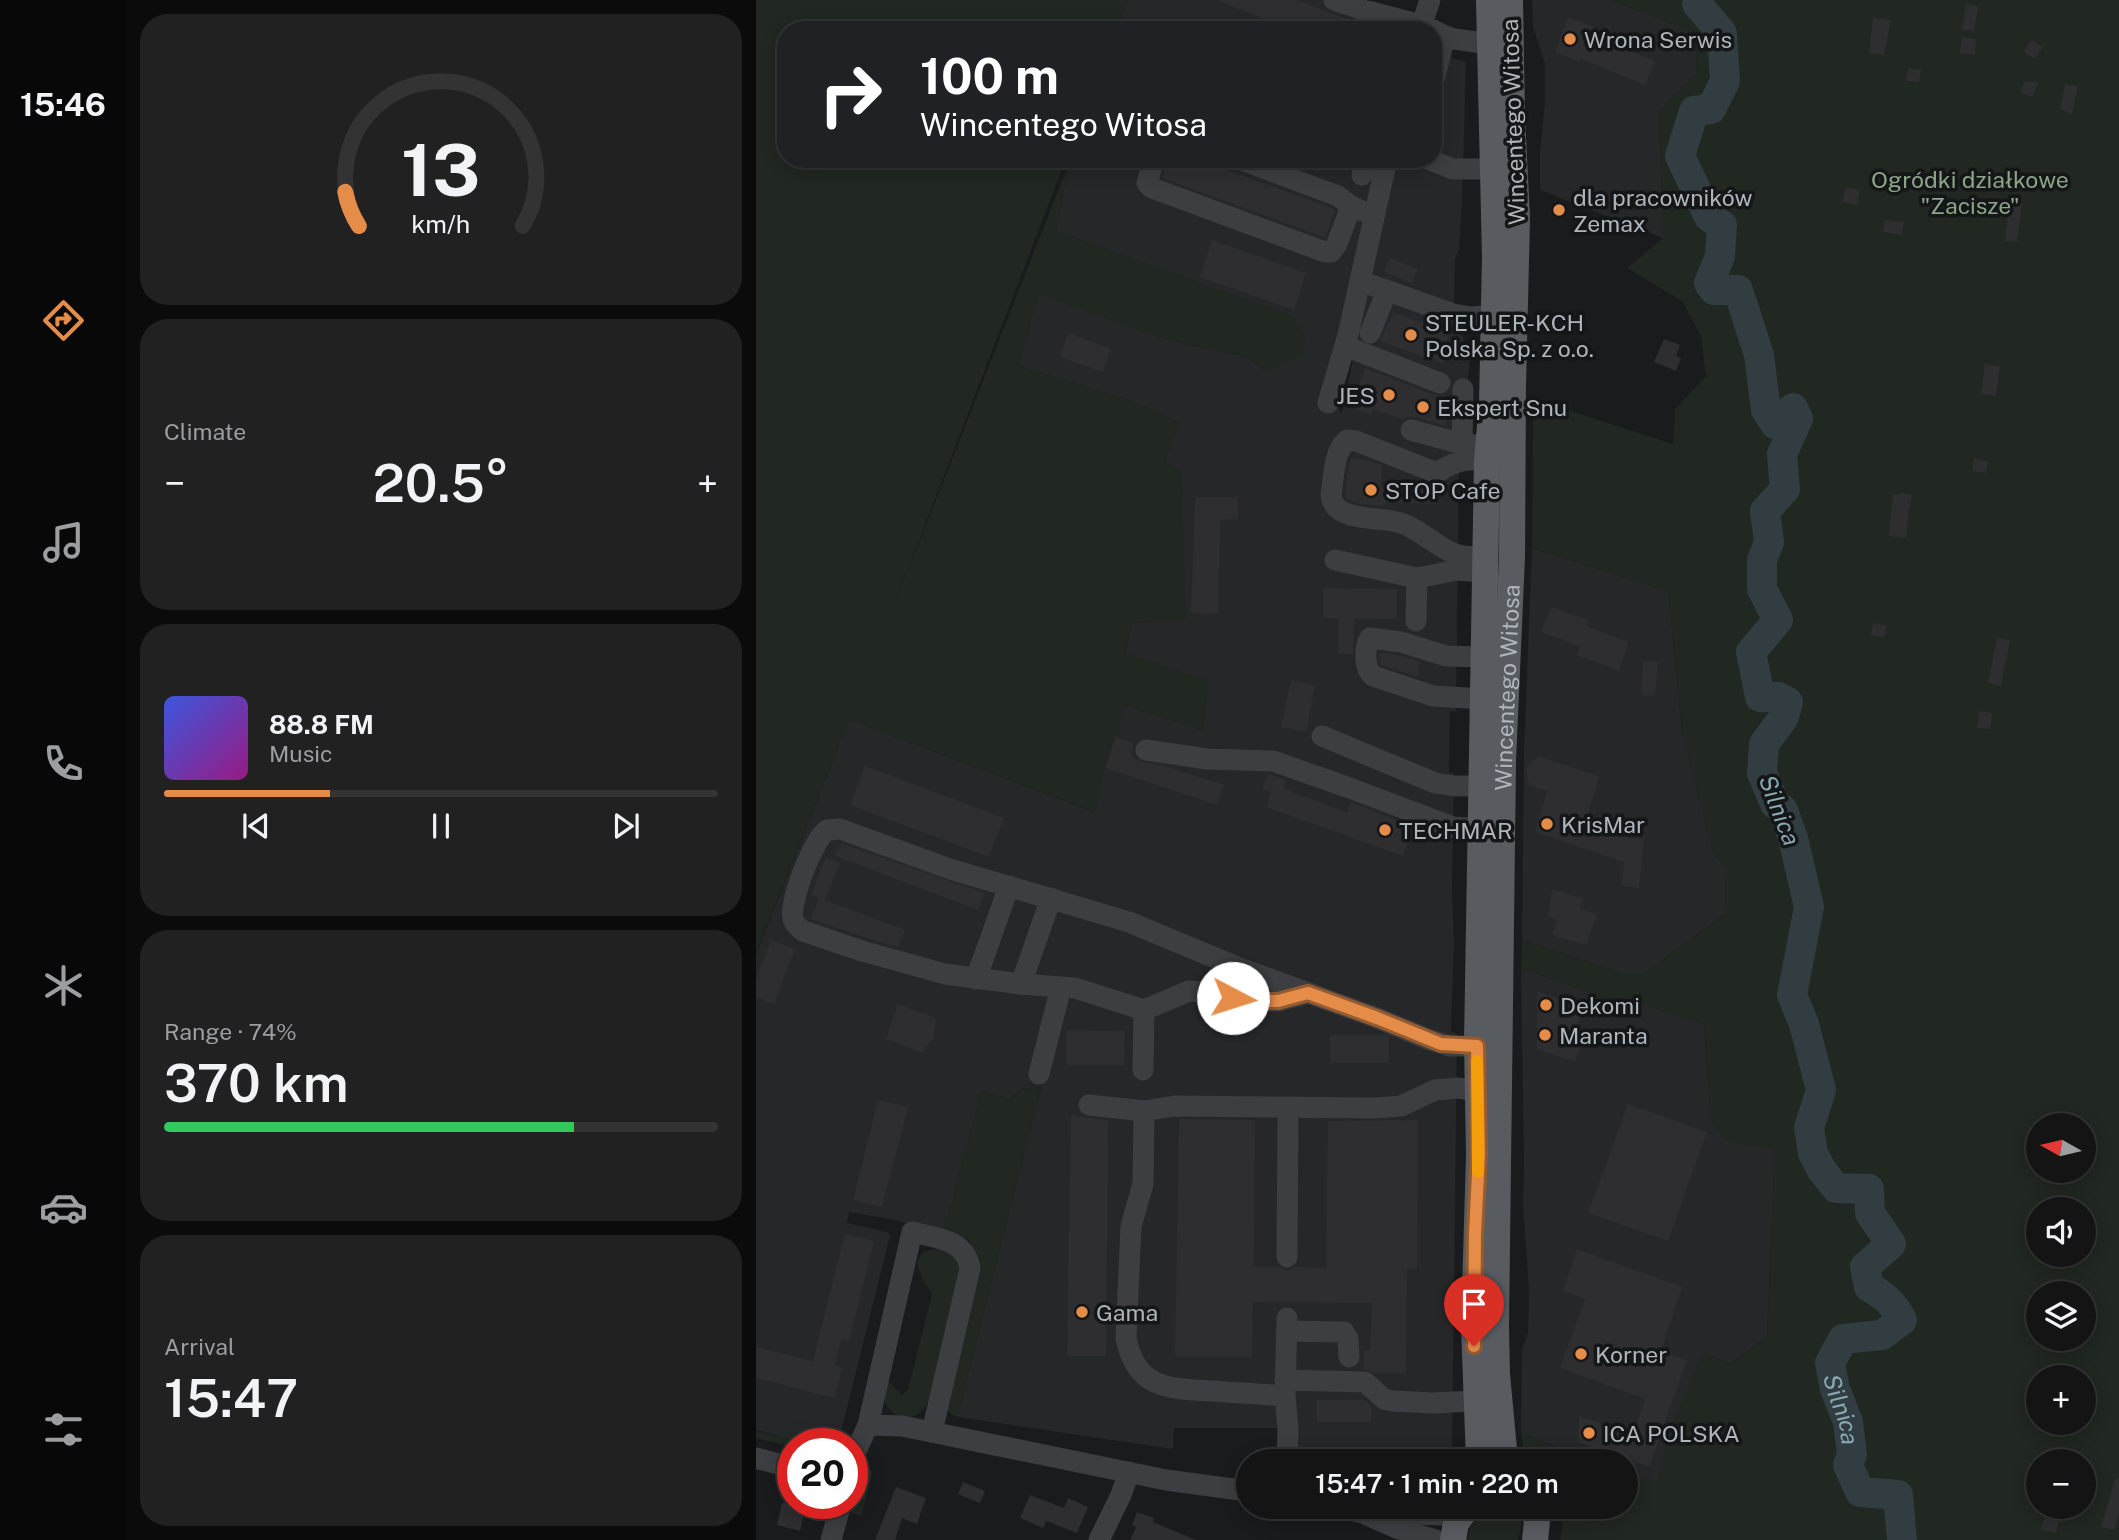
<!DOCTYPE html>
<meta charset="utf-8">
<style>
body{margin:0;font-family:"Public Sans",sans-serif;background:#212122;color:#f1f3f6;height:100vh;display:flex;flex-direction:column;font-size:26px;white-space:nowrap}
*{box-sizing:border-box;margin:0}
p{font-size:23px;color:#9d9ea0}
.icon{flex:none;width:38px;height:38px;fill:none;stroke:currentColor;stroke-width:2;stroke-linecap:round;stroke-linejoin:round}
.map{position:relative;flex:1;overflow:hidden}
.panel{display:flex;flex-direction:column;gap:14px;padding:14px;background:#0b0b0c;width:630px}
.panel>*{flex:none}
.guide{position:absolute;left:21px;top:21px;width:665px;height:147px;border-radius:28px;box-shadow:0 4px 18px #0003,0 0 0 2px #333334;background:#202124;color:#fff;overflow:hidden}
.needle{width:46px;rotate:278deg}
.buttons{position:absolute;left:1270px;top:1113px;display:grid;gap:14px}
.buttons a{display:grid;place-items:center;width:70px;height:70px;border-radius:50%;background:#141415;box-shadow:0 4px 18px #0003,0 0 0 2px #333334;font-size:35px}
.speed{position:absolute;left:21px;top:1428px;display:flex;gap:14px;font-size:35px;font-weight:700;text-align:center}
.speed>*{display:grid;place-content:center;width:91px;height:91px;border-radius:50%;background:#141415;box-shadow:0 4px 18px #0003,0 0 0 2px #333334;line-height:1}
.speed .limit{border:10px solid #d22;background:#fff;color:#111}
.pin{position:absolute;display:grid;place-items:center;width:60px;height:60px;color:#fff;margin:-72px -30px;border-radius:50% 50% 50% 0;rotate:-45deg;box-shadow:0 0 7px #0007}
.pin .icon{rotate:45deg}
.me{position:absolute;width:77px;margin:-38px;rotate:95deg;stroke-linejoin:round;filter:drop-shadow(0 0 5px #0008)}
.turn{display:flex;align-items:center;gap:24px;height:147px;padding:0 28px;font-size:32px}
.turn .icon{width:91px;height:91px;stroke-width:2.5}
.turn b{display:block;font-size:49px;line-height:60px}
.big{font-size:52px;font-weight:600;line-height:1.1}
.panel .tile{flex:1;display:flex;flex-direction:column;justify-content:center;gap:10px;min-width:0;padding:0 24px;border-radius:28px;background:#212122}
.panel .dial{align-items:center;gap:0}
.dial svg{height:182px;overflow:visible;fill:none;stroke:#333334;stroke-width:7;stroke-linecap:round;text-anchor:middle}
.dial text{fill:#f1f3f6;stroke:none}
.song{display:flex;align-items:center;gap:21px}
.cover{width:84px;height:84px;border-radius:10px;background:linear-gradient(135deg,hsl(230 70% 55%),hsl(310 70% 35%))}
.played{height:7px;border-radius:4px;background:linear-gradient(90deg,#e68c49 30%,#333334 30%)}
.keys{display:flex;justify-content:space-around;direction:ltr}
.heat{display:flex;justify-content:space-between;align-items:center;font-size:38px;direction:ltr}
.charge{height:10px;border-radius:5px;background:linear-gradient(90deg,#34c759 74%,#333334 0)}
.trip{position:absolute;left:480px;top:1449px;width:402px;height:70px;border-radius:35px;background:#141415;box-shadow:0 4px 18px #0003,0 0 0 2px #333334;font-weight:600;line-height:70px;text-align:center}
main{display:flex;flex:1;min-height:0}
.tab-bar{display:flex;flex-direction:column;width:126px;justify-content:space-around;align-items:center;background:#080808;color:#9d9ea0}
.tab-bar .icon{width:49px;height:49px}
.tab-bar .on{color:#e68c49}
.tab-bar b{font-size:32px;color:#f1f3f6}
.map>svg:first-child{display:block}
</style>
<main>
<nav class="tab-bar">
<b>15:46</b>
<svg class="icon on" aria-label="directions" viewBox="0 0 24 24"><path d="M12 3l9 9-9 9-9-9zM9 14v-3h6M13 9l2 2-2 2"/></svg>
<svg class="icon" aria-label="music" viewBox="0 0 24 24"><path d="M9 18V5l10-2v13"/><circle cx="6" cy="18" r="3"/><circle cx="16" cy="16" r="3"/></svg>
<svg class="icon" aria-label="phone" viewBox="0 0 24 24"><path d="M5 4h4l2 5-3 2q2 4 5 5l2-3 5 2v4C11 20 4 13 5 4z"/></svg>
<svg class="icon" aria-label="climate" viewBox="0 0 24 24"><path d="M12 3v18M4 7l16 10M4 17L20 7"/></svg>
<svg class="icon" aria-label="car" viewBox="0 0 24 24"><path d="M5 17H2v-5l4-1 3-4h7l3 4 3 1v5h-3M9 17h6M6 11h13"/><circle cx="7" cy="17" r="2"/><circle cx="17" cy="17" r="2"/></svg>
<svg class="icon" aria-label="filters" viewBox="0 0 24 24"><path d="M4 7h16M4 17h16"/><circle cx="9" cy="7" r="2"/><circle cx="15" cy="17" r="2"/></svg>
</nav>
<section class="panel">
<div class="tile dial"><svg viewBox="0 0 100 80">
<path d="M14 69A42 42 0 1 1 86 69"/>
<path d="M14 69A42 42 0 0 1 8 54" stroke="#e68c49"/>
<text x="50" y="56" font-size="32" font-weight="700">13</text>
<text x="50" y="72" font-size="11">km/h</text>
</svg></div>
<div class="tile"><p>Climate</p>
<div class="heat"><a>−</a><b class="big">20.5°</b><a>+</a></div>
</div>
<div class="tile">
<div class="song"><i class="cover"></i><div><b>88.8 FM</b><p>Music</p></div></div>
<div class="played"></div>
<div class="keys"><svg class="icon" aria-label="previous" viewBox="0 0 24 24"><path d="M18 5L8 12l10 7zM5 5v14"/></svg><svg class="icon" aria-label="pause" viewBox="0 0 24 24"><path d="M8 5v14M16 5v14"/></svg><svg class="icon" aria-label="next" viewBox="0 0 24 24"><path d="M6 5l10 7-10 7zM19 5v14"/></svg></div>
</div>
<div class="tile"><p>Range · 74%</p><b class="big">370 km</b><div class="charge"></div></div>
<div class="tile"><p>Arrival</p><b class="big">15:47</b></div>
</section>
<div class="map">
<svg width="1363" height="1540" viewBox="0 0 1363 1540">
<rect width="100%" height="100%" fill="#1a1b1c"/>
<!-- built -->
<g fill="#262729" fill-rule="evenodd">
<polygon points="371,0 606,0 655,30 360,30"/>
<polygon points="776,0 855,0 939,32 941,72 903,112 907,238 784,190 784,152 789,102 789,64 777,27"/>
<path d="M 677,53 L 710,62 L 706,202 L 703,249 L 699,259 L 698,307 L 714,361 L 703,455 L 700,712 L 694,711 L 693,772 L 698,773 L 696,888 L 698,946 L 695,1031 L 701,1034 L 696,1461 L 596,1461 L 595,1452 L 542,1450 L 539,1453 L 528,1428 L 418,1428 L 417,1449 L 201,1417 L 287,1079 L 277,1077 L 274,1089 L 267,1088 L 253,1100 L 226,1090 L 188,1233 L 139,1220 L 93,1212 L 91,1223 L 131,1232 L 134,1235 L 82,1444 L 51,1444 L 0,1430 L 0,955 L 93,719 L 338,812 L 349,768 L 369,705 L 447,730 L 451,681 L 369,654 L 376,623 L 430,620 L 409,462 L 423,422 L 372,400 L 262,366 L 283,293 L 394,334 L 430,344 L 490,356 L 510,371 L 537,317 L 300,231 L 313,163 L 310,159 L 677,159 ZM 595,343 L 600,345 L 586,413 L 583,411 Z"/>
<polygon points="776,548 912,591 926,729 957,852 970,869 969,914 888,974 867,974 766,940 768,748"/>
<polygon points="765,968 866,1004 879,1002 948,1024 955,1120 971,1141 1019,1148 1011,1337 974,1364 948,1353 913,1434 901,1484 870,1472 870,1461 839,1461 765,1434 766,1349 772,1333 773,1290 767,1206 768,1161"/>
</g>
<!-- green -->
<g fill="#212721" fill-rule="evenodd">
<polygon points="0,0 371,0 360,30 30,30 30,159 310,159 138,606 313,163 300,231 538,317 549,336 547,355 510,371 490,356 430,344 394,334 283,294 262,366 372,400 423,422 409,462 425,470 430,620 376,623 369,653 452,681 447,730 369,705 349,768 339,812 93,719 0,953"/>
<path d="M 855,0 L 1363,0 L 1363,1540 L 804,1540 L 807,1524 L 804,1507 L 870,1507 L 870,1472 L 901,1483 L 913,1434 L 948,1353 L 974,1364 L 1011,1337 L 1019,1149 L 971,1141 L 955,1120 L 948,1024 L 879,1002 L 866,1004 L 765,968 L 766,940 L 867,974 L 888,974 L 969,914 L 970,869 L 957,852 L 926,729 L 912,591 L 776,548 L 777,399 L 917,444 L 919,409 L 950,376 L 945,336 L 926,301 L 871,268 L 907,238 L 903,112 L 941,72 L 939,32 ZM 1283,1125 L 1328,1125 L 1328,1171 L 1283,1171 ZM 1283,1209 L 1328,1209 L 1328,1255 L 1283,1255 ZM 1283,1293 L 1328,1293 L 1328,1339 L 1283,1339 ZM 1283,1377 L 1328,1377 L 1328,1423 L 1283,1423 ZM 1283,1461 L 1328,1461 L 1328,1507 L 1283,1507 Z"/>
<polygon points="277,1076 287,1078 201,1417 192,1412 188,1405 219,1253 213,1240 188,1233 226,1090 253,1100 268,1088 274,1089"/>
<path d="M 182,1248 L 197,1253 L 204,1265 L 173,1401 C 159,1426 135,1422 126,1396 L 132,1380 L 145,1395 L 152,1390 L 176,1294 C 165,1276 148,1253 182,1248 Z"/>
<polygon points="0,1431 51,1444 37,1444 37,1447 0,1438"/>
<polygon points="765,1434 839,1461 769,1461"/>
<polygon points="102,1466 117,1471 105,1516 90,1511 92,1503 96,1503 96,1498 106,1500 111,1479 100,1474"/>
<polygon points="732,1507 759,1508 766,1524 762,1540 712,1540 714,1527"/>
</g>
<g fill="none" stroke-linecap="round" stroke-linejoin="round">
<!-- river -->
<path stroke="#313d40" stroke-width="30" id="s1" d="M 943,0 L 941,4 L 966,33 L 969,81 L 955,109 L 938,111 L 924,156 L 953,217 L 966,225 L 964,256 L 953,283 L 958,290 L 982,290 L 1003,355 L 1010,410 L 1019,424 L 1037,408 L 1042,419 L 1026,454 L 1029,489 L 1009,511 L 1013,542 L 1006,560 L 1006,589 L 1022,620 L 995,652 L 1004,697 L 1023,697 L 1032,702 L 1028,717 L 1008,744 L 1006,773 L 1019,804 L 1027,810 L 1037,838 L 1053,907 L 1036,995 L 1048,1024 L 1065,1090 L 1053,1128 L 1057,1153 L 1065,1169 L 1080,1188 L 1113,1189 L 1114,1213 L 1135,1244 L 1109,1267 L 1113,1287 C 1129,1296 1138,1304 1146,1320 L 1126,1335 L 1087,1339 L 1074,1363 L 1079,1389 L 1092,1422 L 1096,1454 L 1092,1465 L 1104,1492 L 1142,1495 L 1146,1540"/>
</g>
<!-- building -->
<g fill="#2e2e30">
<polygon points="460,0 540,0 617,28 617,30 535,30"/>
<polygon points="1210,4 1222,6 1218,31 1206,30"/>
<polygon points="812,17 838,27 835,35 899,61 889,85 825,59 824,62 799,52"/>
<polygon points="1117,18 1135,20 1128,55 1113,53"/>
<polygon points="1206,37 1220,39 1219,55 1204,53"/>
<polygon points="1275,40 1287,47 1279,59 1268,52"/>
<polygon points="1152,68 1165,70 1163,82 1150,81"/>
<polygon points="1269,81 1283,82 1276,97 1264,92"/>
<polygon points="1309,84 1322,86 1316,115 1304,109"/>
<polygon points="411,159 459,159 457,165 576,208 579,211 569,238 406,178"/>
<polygon points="1090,187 1104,190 1101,205 1086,202"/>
<polygon points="1253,202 1266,204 1261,242 1249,241"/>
<polygon points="1129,220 1148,222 1146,235 1127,232"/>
<polygon points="456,240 550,273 538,310 444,277"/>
<polygon points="634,258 662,269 656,283 628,272"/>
<polygon points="637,312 693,333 687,364 624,341"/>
<polygon points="312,333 355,349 347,372 304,357"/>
<polygon points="908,339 924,345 920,356 925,358 920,371 898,362"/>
<polygon points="1229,364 1244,366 1240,396 1225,394"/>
<polygon points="609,368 679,395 690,395 690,426 658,417 652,417 647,420 618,409 615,415 601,410 605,401 598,399"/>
<polygon points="595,458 609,459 626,465 625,486 682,488 681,504 631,502 626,506 604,504 593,500 589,497 591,475"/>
<polygon points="1218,458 1232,461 1230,473 1216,471"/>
<polygon points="1144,493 1156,495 1154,508 1153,508 1150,538 1133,536 1137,494 1143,495"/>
<polygon points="439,497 482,497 482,519 464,520 462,614 435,613"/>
<polygon points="567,588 641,589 641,619 598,618 597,654 582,654 582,618 567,618"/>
<polygon points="795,607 832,620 830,626 873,642 863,671 821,655 824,646 785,632"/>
<polygon points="1117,623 1131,626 1128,638 1115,635"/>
<polygon points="1241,638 1254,640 1245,686 1232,683"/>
<polygon points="623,652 642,655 663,661 662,677 625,665"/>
<polygon points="887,661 902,662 899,696 885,695"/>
<polygon points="535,680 559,685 550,732 525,727"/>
<polygon points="1223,711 1236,713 1234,729 1221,728"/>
<polygon points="359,737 378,743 374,755 382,761 409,766 468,785 461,805 349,768"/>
<polygon points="784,757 843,776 830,821 855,829 853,836 888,839 883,888 866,886 868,862 779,832 791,791 773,785 770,769 775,761"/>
<polygon points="109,766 248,818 233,857 94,805"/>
<polygon points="512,774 531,780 528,789 591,812 595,802 644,821 643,824 647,826 645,831 655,834 647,856 510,807 515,792 506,789"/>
<polygon points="85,843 228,893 222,910 79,856"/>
<polygon points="70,857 84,863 69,900 55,895"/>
<polygon points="796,889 827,899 824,909 841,914 830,945 796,935 801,920 792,917"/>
<polygon points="63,898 149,930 142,947 110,938 55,919"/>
<polygon points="15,940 39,949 18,1004 0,997 0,980"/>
<polygon points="781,991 828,1008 819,1033 828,1036 819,1062 781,1049"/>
<polygon points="142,1004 180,1018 177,1040 170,1046 167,1053 130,1039"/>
<polygon points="310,1030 369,1031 368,1065 310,1065"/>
<polygon points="574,1035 629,1035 633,1037 633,1063 574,1063"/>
<polygon points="122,1100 152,1107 126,1207 97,1200"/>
<polygon points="872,1104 951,1132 912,1241 832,1213"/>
<polygon points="315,1115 352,1120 350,1356 311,1356"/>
<polygon points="423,1119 499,1120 498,1267 523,1267 532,1270 539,1267 570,1268 572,1121 662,1120 661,1269 651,1269 650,1373 618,1373 608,1369 607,1351 614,1351 616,1303 497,1302 496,1357 419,1357"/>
<polygon points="89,1234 118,1241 93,1341 85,1340 79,1366 86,1368 79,1398 0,1378 0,1347 57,1361"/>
<polygon points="821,1249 926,1287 905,1351 931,1360 893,1467 822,1442 823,1416 877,1434 889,1399 804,1368 829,1299 807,1291"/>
<polygon points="561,1400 609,1400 615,1405 615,1422 561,1422"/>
<polygon points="1359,1479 1363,1479 1363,1513 1358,1530 1345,1527"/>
<polygon points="207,1482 229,1491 224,1503 202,1494"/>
<polygon points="140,1487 170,1498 161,1524 146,1518 139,1540 119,1540"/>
<polygon points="274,1495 308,1508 312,1498 332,1507 321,1533 290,1521 287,1528 264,1518"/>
<polygon points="26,1503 51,1503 44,1531 21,1525"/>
<polygon points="381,1512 398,1518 397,1522 440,1540 374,1540 380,1527 376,1525"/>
<polygon points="1288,1518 1303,1521 1300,1533 1285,1530"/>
</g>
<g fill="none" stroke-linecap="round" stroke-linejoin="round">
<!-- minor -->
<g stroke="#3c3e41" stroke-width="21">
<polyline points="578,0 608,10 665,25 676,30"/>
<polyline points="664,30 674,0"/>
<polyline points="677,30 689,36 677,84"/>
<polyline points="689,36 698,39 735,44"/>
<polyline points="398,159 391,183 396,188 569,252 575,252 581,244 595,206"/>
<polyline points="483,159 582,196 595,206 606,211"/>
<polyline points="672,159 697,169 737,169"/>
<polyline points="606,175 610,159"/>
<polyline points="604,281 697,314 716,317 738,315"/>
<polyline points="614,333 631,291"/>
<polyline points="589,346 684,383"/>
<polyline points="707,389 706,444 733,446"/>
<polyline points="572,403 592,335 631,159"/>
<polyline points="655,430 706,444"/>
<path d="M 729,557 C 721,557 711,557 702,555 C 681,548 666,530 645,523 C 626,517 605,521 587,512 C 579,508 576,503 575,495 C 578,478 577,452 591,440 L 600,441 L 681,473 C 700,459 726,453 743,472"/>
<polyline points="579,560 661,578 701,570 729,572"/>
<polyline points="660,621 661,578"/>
<path d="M 727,699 L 677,696 L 617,676 C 608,669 608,648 614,638 L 645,642 L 690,656 L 728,657"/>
<polyline points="566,736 679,783 698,786 725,786"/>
<polyline points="390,750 451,759 517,761 591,787 697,827 724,829"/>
<path d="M 295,898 L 265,984 L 189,974 L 106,951 L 47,931 C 43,928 39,925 37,919 C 33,902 57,840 71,830 L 84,829 L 194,869 L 373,922 L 481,967 L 621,1018 L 674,1040 L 694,1046 L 721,1046"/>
<polyline points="220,979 253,886"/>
<polyline points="265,984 319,988 388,1010 387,1070"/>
<polyline points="388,1010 433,991 444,992 494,1001 522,1001 552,993"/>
<polyline points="283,1074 305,987"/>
<path d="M 333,1105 L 388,1111 L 387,1184 L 375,1226 L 370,1338 C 380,1390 414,1389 458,1391 C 481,1393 505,1394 529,1396"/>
<polyline points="388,1111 418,1106 620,1108 645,1106 679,1090 702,1088 722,1091"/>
<polyline points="531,1257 532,1107"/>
<polyline points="531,1318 529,1396 532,1428 531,1461"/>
<polyline points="531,1331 588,1332 592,1339 593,1357"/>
<polyline points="529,1380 609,1382 628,1399 636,1401 677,1403 720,1401"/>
<polyline points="112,1425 146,1426 410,1480 492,1491"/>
<polyline points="0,1458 37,1468"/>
<path d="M 96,1460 L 112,1425 L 156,1232 C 181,1238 209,1239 214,1268 L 176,1432"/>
<polyline points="578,1507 603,1512 686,1515 706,1512"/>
<polyline points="611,1515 640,1528 680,1540"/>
<polyline points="75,1540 85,1503"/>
<polyline points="343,1540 365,1495 373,1472"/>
</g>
<!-- major -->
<g stroke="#585c60" stroke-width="26">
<polyline points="723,1461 718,1325 723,1155 721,1042 731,461 736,404 739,257 733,0"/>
<path id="s2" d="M 749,1461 L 741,1374 L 740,1326 L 747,761 L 756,557 L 757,386 L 761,218 L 756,117 L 754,0"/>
<polyline points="776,1507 781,1521 779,1540"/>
<polyline points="697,1540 700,1523 712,1507"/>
</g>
</g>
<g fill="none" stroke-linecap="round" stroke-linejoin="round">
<!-- route casing -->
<g stroke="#965b2f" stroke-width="18">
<polyline id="route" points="477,998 494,1001 522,1001 552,993 621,1018 685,1044 721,1046 723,1154 719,1234 718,1346"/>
</g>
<!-- route -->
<use href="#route" stroke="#e68c49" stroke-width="12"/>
<!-- slow -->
<polyline stroke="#f59e0b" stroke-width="12" points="721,1061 722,1172"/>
</g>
<!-- markers -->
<g fill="#e68c49" stroke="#151618" stroke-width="2.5">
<circle cx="814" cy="39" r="7"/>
<circle cx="803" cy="210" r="7"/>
<circle cx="655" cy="335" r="7"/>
<circle cx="633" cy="395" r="7"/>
<circle cx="667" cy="407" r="7"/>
<circle cx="615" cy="490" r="7"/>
<circle cx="791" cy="824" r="7"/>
<circle cx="629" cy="830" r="7"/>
<circle cx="790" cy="1005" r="7"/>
<circle cx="789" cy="1035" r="7"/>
<circle cx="326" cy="1312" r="7"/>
<circle cx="825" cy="1354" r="7"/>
<circle cx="833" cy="1433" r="7"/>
</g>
<g text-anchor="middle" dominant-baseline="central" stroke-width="7" stroke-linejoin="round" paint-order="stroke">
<!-- poi labels -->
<g font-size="23" fill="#aeb5bb" stroke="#151618" text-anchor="start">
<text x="828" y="39">Wrona Serwis</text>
<text x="817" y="197">dla pracowników<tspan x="817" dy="26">Zemax</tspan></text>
<text x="669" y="322">STEULER-KCH<tspan x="669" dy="26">Polska Sp. z o.o.</tspan></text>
<text x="619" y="395" text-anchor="end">JES</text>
<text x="681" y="407">Ekspert Snu</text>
<text x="629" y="490">STOP Cafe</text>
<text x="805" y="824">KrisMar</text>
<text x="643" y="830">TECHMAR</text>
<text x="804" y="1005">Dekomi</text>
<text x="803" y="1035">Maranta</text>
<text x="340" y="1312">Gama</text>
<text x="839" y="1354">Korner</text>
<text x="847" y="1433">ICA POLSKA</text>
</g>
<!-- street labels -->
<g font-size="23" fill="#aeb5bb" stroke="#151618">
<text transform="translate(757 122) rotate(-92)">Wincentego Witosa</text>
<text stroke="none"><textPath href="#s2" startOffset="774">Wincentego Witosa</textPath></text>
</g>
<!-- park labels -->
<g font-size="23" fill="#8ca487" stroke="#151618">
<text x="1214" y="179">Ogródki działkowe<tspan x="1214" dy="26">"Zacisze"</tspan></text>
</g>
<!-- water labels -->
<g font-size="24" font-style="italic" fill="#88a9b3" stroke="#151618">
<text transform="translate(1024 810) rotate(69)">Silnica</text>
<text stroke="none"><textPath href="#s1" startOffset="1729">Silnica</textPath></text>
</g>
</g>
</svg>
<div class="buttons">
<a><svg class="needle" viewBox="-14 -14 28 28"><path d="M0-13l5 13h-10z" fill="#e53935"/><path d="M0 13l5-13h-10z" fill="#9d9ea0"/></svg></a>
<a><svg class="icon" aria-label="sound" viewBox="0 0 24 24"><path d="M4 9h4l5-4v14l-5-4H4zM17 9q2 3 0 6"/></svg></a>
<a><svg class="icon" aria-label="layers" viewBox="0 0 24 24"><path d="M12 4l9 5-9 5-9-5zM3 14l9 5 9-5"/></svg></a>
<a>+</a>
<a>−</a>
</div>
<div class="speed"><div class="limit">20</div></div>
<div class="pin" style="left:718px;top:1346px;background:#d93025"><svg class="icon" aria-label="arrive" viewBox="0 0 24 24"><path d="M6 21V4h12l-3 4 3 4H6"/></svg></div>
<svg class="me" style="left:477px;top:998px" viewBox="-20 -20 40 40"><circle r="19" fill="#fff"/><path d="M0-13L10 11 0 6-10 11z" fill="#e68c49"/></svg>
<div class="trip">15:47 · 1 min · 220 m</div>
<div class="guide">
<div class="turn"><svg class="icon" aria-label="right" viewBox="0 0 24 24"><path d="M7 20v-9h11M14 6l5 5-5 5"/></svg><div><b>100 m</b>Wincentego Witosa</div></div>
</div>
</div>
</main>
